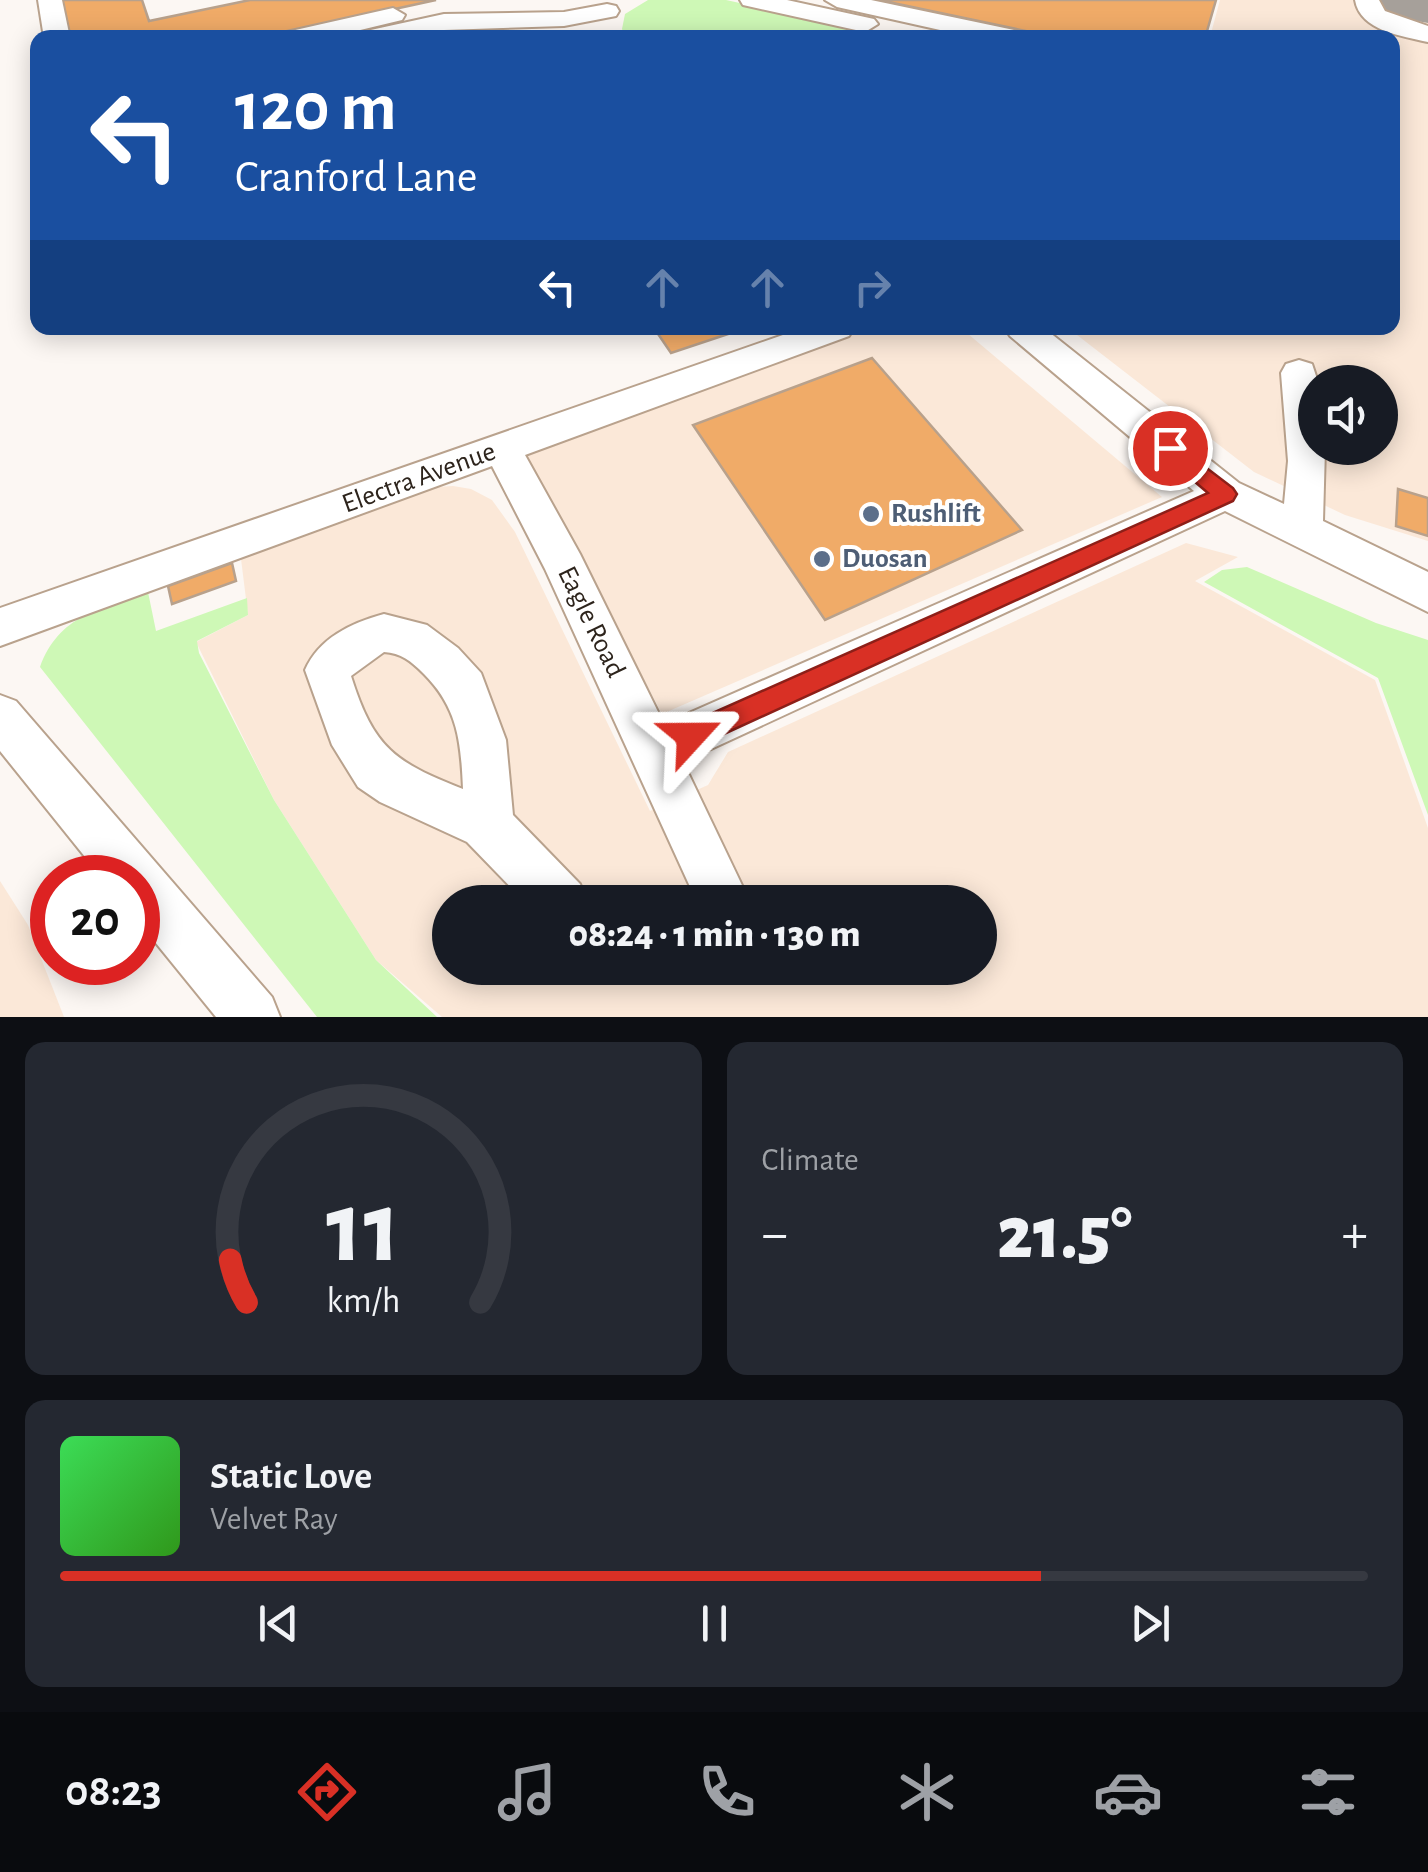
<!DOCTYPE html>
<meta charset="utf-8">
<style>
body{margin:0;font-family:"Alegreya Sans",sans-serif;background:#242831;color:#f1f3f6;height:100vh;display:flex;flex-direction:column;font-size:38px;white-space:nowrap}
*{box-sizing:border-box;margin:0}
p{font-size:32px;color:#9ea1a6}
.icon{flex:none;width:55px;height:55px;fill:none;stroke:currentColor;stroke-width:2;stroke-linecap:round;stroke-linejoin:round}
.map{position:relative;height:1017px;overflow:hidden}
.details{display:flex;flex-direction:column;gap:25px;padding:25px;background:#0d0f14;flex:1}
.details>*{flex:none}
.guide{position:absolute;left:30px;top:30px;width:1370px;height:305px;border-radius:20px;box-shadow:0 5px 25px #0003;background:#1a4fa0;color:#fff;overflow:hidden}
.fabs{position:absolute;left:1298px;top:365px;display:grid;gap:20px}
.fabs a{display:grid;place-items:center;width:100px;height:100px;border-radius:50%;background:#171b24;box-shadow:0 5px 25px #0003;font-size:50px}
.speed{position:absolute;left:30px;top:855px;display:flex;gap:20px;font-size:50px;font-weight:700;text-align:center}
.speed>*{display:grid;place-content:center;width:130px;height:130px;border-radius:50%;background:#171b24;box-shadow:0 5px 25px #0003;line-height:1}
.speed .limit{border:15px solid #d22;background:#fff;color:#111}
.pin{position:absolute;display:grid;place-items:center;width:85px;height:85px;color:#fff;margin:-42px;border:5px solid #fff;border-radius:50%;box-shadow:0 2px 10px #0007}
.me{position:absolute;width:110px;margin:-55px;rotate:66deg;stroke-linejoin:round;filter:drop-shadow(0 0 8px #0008)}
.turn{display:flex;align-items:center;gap:35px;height:210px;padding:0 40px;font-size:45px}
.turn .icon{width:130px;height:130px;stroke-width:2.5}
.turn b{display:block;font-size:70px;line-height:85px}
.lanes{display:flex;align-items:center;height:95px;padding:0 40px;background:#0003;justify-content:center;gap:50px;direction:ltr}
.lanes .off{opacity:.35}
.big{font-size:75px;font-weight:800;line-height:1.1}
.details .card{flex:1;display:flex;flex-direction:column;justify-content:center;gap:15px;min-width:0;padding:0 35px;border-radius:20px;background:#242831}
.details .dial{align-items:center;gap:0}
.dial svg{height:260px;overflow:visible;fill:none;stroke:#363941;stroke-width:7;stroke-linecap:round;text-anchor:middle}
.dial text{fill:#f1f3f6;stroke:none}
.song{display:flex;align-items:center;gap:30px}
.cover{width:120px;height:120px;border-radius:15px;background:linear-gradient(135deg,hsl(130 70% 55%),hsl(110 70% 35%))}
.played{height:10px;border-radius:5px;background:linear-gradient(90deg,#d93025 75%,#363941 75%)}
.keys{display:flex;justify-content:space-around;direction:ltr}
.heat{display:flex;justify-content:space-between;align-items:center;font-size:55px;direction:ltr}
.details .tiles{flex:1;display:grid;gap:25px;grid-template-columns:1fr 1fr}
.card:last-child{grid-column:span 2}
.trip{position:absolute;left:432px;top:885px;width:565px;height:100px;border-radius:50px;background:#171b24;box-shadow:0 5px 25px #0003;font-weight:800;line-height:100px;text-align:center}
.tab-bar{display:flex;height:160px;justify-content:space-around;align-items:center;background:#090b0e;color:#9ea1a6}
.tab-bar .icon{width:70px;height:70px}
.tab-bar .active{color:#d93025}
.tab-bar b{font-size:45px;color:#f1f3f6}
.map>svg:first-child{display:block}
</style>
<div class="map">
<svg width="1428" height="1017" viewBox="0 0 1428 1017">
<rect width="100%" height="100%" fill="#fcf7f3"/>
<!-- built -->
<g fill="#fbe8d8" fill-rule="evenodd">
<path d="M 1220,0 L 1428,0 L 1428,541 L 1345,515 L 1254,472 L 1068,328 L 1392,328 L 1392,38 L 1210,37 ZM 1315,382 L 1380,382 L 1380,448 L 1315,448 Z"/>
<polygon points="870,328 961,328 1162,497 662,714 526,454"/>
<path d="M 453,486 L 471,489 L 492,500 L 515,532 L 650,811 L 708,785 L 728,752 L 1186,543 L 1238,557 L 1195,581 L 1375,680 L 1428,828 L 1428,1017 L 442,1017 L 376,960 L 274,800 L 196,642 L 248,615 L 241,559 L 438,487 ZM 450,902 L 980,902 L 980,968 L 450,968 Z"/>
<polygon points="0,881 28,925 64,1017 0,1017"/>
</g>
<!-- green -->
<g fill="#cef8b6">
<polygon points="648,0 726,0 898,37 626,38 622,29 625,14"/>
<polygon points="1247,567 1376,623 1428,640 1428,815 1378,678 1204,582 1222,570"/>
<path d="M 148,592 L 156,631 L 247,598 L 248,615 L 197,641 L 199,653 L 274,800 L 376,960 L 437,1017 L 317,1017 L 40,667 C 59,615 100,609 148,592 Z"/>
</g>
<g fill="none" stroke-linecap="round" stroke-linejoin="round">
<!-- taxiway -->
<polygon fill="#a6a09a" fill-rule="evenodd" points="1358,0 1428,0 1428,23 1366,12"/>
</g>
<!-- building -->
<g fill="#f0ab68" stroke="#b8a18c" stroke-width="2.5">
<polygon points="59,0 142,0 149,21 250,0 436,0 261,38 66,38"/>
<polygon points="879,0 1216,0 1205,38 1059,38"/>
<polygon points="654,328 746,328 671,353"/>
<polygon points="872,358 1022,530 825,620 693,425"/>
<polygon points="1398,489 1428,498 1428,536 1396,526"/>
<polygon points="232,563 236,581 172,604 168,586"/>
</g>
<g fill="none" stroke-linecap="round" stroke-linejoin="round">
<!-- minor casing -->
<g stroke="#b9a28d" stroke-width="4">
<g id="minor">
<polygon points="38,0 62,0 70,38 44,38"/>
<polygon points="740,0 787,0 874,19 878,24 865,32 743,5"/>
<polygon points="825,0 871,0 1014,30 1026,38 976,38 837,7"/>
<path d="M 1355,0 L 1379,0 L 1385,11 L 1428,26 L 1428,42 C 1402,36 1360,31 1355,0 Z"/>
<polygon points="607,4 616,6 619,11 616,16 564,26 444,30 405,38 354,38 357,33 444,14 564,12"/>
<polygon points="393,8 405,15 402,20 327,38 279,38 282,33"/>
<polygon points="803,328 854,328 849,336 525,455 580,554 664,724 1194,491 1010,336 1005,328 1044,328 1239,483 1284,504 1288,461 1281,373 1286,364 1299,360 1312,364 1318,382 1315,448 1325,448 1323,521 1428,572 1428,612 1225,511 683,762 750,902 697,902 545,569 492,466 0,646 0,608"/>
<path d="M 384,614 L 427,625 L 458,648 L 481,673 L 506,740 L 513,815 L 580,884 L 588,902 L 525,902 L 467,842 L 380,802 L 358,787 L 332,745 L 305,670 C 319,638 351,623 384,614 ZM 384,652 C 401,653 411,661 424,674 C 458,708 461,742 463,789 C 395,762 374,749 351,676 Z"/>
<polygon points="0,695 16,701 272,997 280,1017 216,1017 138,921 138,878 102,878 0,751"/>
</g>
</g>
<!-- path -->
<polyline stroke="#bab4ae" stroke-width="4" stroke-dasharray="5 4" stroke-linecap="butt" points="696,34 697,38"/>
<!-- minor -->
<use href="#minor" fill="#fff" fill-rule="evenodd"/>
</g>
<!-- route -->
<polygon fill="#d93025" stroke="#8d1f18" stroke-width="2.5" points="1170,440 1233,488 1237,494 1233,501 700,745 691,748 681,745 677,736 681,727 1208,493 1162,454 1159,448"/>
<!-- markers -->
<g fill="#5c6f8a" stroke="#fff" stroke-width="4">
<circle cx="871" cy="514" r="10"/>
<circle cx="822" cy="559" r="10"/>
</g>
<g text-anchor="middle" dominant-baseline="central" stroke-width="8" stroke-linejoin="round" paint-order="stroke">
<!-- street labels -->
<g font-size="28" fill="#2d241c" stroke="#fff">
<text transform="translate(419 478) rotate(-20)">Electra Avenue</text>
<text transform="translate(591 622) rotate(64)">Eagle Road</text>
</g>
<!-- service labels -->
<g font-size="28" font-weight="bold" fill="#4e5e75" stroke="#fff" text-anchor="start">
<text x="891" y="514">Rushlift</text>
<text x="842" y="559">Duosan</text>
</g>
</g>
</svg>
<div class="fabs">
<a><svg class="icon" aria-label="sound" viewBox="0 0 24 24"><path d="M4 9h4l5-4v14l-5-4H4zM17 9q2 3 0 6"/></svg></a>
</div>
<div class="speed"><div class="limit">20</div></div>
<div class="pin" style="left:1170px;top:448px;background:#d93025"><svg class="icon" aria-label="arrive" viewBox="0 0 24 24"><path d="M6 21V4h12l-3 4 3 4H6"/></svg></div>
<svg class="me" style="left:691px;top:736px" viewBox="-20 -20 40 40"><path d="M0-17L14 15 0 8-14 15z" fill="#d93025" stroke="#fff" stroke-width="4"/></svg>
<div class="trip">08:24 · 1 min · 130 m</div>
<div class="guide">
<div class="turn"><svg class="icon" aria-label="left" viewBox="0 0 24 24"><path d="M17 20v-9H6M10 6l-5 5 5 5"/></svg><div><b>120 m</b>Cranford Lane</div></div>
<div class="lanes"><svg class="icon" aria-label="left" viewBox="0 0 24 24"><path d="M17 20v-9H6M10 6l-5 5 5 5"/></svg><svg class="icon off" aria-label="ahead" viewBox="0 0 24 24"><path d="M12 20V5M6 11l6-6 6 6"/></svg><svg class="icon off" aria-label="ahead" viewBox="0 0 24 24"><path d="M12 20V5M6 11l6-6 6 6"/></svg><svg class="icon off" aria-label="right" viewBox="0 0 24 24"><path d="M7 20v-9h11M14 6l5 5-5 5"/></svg></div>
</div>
</div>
<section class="details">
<div class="tiles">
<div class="card dial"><svg viewBox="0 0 100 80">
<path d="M14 69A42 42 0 1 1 86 69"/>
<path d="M14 69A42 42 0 0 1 9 56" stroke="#d93025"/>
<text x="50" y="56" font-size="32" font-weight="700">11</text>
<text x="50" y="72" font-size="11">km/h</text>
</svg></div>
<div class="card"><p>Climate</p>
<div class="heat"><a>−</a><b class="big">21.5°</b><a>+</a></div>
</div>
<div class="card">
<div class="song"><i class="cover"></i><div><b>Static Love</b><p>Velvet Ray</p></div></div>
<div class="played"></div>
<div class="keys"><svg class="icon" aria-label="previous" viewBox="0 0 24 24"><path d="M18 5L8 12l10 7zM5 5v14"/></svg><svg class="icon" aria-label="pause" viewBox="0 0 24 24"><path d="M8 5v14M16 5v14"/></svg><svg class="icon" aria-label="next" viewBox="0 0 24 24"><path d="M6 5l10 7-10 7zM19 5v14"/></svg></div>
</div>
</div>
</section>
<nav class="tab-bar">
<b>08:23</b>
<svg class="icon active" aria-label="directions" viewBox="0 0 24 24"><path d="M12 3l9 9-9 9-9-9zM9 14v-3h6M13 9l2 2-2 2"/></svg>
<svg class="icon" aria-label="music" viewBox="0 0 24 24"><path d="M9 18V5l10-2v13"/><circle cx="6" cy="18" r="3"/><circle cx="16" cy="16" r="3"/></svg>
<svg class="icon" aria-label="phone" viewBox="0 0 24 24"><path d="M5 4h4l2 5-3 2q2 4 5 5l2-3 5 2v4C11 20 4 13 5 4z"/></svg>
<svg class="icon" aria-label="climate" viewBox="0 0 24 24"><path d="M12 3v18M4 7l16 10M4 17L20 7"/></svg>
<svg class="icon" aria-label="car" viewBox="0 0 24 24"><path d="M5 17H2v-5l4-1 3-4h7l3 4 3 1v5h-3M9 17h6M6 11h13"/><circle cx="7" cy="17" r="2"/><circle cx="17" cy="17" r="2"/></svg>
<svg class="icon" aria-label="filters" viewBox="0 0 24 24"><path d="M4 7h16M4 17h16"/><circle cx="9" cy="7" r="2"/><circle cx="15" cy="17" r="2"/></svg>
</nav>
